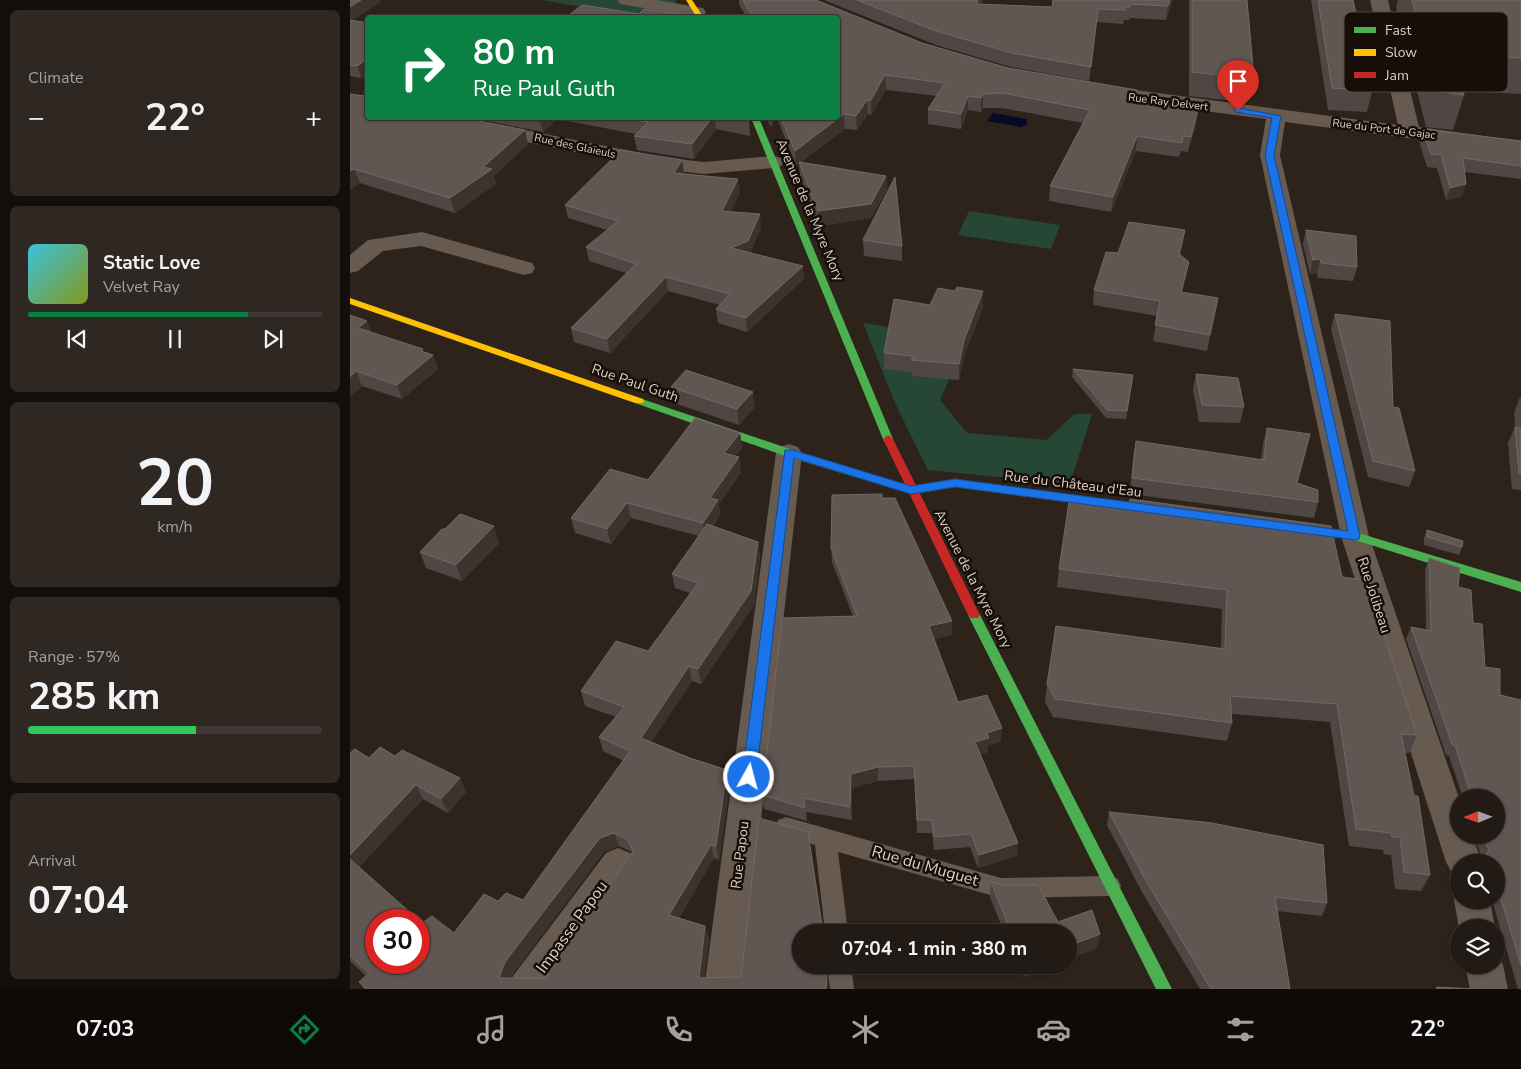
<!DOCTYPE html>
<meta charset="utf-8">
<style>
body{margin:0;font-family:"Nunito Sans",sans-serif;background:#2e2722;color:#f1f3f6;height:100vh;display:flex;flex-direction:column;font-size:19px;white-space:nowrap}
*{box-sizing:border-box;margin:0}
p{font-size:16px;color:#a2a1a0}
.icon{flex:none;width:28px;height:28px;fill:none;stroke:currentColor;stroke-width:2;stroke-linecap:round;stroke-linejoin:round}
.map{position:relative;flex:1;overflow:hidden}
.sheet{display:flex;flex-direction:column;gap:10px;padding:10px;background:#130e0b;width:350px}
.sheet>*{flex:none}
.banner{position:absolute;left:15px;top:15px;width:475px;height:105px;border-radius:5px;box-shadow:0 1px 4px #0004,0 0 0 1px #3f3834;background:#0b8043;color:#fff;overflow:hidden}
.needle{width:32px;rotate:269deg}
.controls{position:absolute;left:1100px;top:789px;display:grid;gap:10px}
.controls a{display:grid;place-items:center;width:55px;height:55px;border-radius:50%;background:#221a14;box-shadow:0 1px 4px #0004,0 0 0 1px #3f3834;font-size:25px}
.speed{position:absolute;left:15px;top:909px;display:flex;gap:10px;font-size:25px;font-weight:700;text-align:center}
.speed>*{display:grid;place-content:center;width:65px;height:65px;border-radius:50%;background:#221a14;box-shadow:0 1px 4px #0004,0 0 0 1px #3f3834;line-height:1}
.speed .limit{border:8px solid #d22;background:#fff;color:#111}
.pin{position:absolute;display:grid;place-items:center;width:42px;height:42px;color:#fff;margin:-51px -21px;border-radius:50% 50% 50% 0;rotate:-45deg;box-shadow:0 0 5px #0007}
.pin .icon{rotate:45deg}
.me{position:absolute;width:55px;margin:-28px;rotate:7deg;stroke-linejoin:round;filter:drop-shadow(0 0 4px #0008)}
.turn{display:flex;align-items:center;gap:18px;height:105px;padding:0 25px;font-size:22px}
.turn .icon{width:65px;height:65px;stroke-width:2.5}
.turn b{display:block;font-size:35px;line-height:42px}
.big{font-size:38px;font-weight:700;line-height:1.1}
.sheet .widget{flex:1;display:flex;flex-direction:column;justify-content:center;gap:8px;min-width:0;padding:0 18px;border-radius:8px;background:#2e2722}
.sheet .dial{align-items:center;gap:0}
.dial b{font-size:65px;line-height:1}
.song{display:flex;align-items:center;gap:15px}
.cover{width:60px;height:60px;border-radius:8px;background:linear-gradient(135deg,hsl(190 70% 55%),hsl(70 70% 35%))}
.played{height:5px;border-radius:2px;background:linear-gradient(90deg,#0b8043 75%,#3f3834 75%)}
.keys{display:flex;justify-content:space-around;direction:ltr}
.heat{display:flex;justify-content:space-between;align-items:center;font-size:28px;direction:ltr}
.charge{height:8px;border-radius:4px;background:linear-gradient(90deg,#34c759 57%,#3f3834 0)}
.trip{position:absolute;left:442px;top:924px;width:285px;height:50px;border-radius:25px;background:#221a14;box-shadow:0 1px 4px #0004,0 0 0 1px #3f3834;font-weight:700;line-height:50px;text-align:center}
.tab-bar{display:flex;height:80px;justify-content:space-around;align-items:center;background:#0e0a08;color:#a2a1a0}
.tab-bar .icon{width:35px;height:35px}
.tab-bar .active{color:#0b8043}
.tab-bar b{font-size:22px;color:#f1f3f6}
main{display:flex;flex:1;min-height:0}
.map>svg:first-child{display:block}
</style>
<main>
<section class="sheet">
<div class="widget"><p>Climate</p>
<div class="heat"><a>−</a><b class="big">22°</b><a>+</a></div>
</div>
<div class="widget">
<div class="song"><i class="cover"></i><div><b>Static Love</b><p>Velvet Ray</p></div></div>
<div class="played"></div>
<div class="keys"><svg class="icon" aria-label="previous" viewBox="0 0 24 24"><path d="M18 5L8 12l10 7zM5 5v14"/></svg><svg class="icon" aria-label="pause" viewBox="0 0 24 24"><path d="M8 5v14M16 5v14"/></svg><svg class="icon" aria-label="next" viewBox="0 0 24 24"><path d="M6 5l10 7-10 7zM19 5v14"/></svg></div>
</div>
<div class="widget dial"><b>20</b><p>km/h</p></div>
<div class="widget"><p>Range · 57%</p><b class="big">285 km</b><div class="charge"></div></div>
<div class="widget"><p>Arrival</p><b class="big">07:04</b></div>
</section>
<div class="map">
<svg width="1171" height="989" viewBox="0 0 1171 989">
<rect width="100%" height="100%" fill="#2d231a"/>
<!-- green -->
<g fill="#274736">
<polygon points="192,0 325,0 333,17 292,17"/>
<polygon points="619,211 710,225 701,249 608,235"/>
<polygon points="513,323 617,339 590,400 617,433 697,440 724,414 742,414 720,484 578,470 546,405"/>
</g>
<!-- water -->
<polygon fill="#040b29" points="643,113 677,119 677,124 671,127 637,121"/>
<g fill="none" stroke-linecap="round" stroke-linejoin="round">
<!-- lane -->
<g fill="#675a51" fill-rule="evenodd">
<polygon points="436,817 651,878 760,876 768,879 771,886 768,893 760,896 651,898 488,852 498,932 475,932 465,845 428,834 425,827 428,820"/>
<polygon points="477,965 501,965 504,989 480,989"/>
</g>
<!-- street -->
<g fill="#675a51" fill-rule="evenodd">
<polygon points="267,0 307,0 347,7 353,8 356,12 353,16 347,17 276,5 270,4"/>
<polygon points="1020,0 1038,0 1069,127 1171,141 1171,153 935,122 930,155 1019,536 1109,798 1109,835 1122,835 1132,862 1109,862 1109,876 1102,873 1096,862 991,536 910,155 916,119 748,97 741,95 738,91 741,87 748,85 1048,125"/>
<polygon points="77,118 114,118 311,157 354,162 424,156 431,158 434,162 431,166 424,168 354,174 311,169 87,124 80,122"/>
<polygon points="72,232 182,263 185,268 182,273 174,275 71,246 33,251 8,271 0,273 0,255 18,240"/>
<polygon points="439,444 448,447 452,453 392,989 354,989 426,453 430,447"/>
<polygon points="268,848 280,853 286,864 280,875 199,989 157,989 163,976 256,853"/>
<polygon points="1109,889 1109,900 1140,900 1145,928 1109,928 1104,900"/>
<polygon points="1146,952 1153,965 1158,989 1120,989 1115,965 1146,965"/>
</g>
<!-- fast -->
<g fill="#4caf50" fill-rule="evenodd">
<polygon points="401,118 409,118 543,439 542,442 534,442 533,439"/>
<polygon points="289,398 443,450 561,486 576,484 582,488 576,492 561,494 435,456 285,403 284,401"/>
<polygon points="945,524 1005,532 1171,582 1171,592 1005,540 941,531 939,528"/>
<polygon points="624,610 628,612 630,615 822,989 806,989 618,615 620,612"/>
</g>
<!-- slow -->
<g fill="#ffc107" fill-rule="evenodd">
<polygon points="336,0 342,0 354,18 347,18"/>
<polygon points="0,298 293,399 294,401 293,403 285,403 0,304"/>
<polygon points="605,479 815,507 821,511 815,515 605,487 576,492 570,488 576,484"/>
</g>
<!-- jam -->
<polygon fill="#c62828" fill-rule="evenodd" points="538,435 543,439 630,615 628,618 620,618 618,615 533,439"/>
</g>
<!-- wall -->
<g fill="#504744" fill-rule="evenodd">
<polygon points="0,0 30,0 30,2 3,20 18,23 18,74 11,78 0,76"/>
<polygon points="389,0 466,0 572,43 658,68 785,102 846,125 838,152 831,151 829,157 786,151 761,212 699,201 700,186 733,123 652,108 633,108 631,112 618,110 611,129 578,124 578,109 587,96 536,90 521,115 518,114 507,130 495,129 451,162 536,176 537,190 521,218 469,226 450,176 449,164 446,166 427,118 488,118 488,18 397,18 389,4"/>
<polygon points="474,0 633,0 631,4 702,7 703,0 823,0 816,20 780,18 779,20 774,20 773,24 747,22 739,81 661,67 586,45"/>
<polygon points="839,0 897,0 903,67 899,90 896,90 894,102 839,96"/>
<polygon points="961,0 1003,0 1022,91 1017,112 978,110"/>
<polygon points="1048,0 1171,0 1171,94 1114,91 1114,95 1103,130 1076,127 1046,7"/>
<polygon points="0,94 14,96 18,118 178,144 144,176 146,184 105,213 10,183 0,190"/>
<polygon points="121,118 397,118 399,121 400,136 366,129 344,159 287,150 284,136 286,134 207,119 193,132"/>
<polygon points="416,118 426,118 421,127"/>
<polygon points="1072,129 1171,141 1171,179 1115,172 1112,197 1096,200 1087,168 1077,167 1069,141"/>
<polygon points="332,160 334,174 390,192 380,212 411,228 400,252 454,279 397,332 368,323 366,309 370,305 318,291 260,353 224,342 221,328 276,273 239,261 236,247 257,230 218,218 215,205"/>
<polygon points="835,230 830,255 839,262 836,277 832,293 868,298 857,351 803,341 807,316 743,305 744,290 768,253"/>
<polygon points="956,230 1007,267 1003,281 968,278 967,273 960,274 953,244"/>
<polygon points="513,240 552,246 552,261 514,256"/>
<polygon points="580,305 633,307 614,356 609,380 562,376 562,372 534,369 534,353"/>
<polygon points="985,314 1043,407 1065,471 1059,487 1018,477 981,329"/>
<polygon points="0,315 22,333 83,355 88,369 52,399 12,386 0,396"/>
<polygon points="723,369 783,375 776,419 756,418 722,377"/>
<polygon points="846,374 894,407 890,423 849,422 843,390"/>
<polygon points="321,387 405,407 389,425 324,403"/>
<polygon points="1170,397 1171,398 1171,490 1162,489 1158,443 1165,427 1164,413"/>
<polygon points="917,428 947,483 968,502 964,518 780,494 783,457 786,441 911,460 913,444"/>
<path d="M 390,433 L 392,448 L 385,456 L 389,457 L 391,472 L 369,504 L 370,515 L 363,526 L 408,542 L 410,556 L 404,605 L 351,684 L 342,681 L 301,742 L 340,758 L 377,770 L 380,784 L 369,860 L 364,858 L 329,918 L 355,926 L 359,939 L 354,978 L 391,977 L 475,965 L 478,989 L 14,989 L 9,982 L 16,976 L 0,961 L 0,753 L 19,758 L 45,756 L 116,792 L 98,813 L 73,799 L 9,867 L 72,923 L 104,933 L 148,901 L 173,900 L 274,761 L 253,751 L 249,737 L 266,717 L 235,706 L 231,691 L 298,651 L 310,635 L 340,593 L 325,588 L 322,574 L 349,536 L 281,518 L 261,544 L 225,533 L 221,518 L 298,480 ZM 269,846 L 282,852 L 282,853 L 195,978 L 160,978 L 162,975 L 254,852 Z"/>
<polygon points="532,498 602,635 584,639 608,702 651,742 638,745 638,752 630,754 667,856 628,868 620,847 584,850 582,833 567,833 565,779 528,781 502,788 502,820 456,812 457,821 414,809 412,795 503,616 482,562 481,548"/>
<polygon points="1077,530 1112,547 1109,555 1074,545 1074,538"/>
<polygon points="149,543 112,581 76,568 70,552"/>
<polygon points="1079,558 1108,587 1123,623 1135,667 1150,695 1171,700 1171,989 1168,989 1142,900 1146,900 1146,862 1132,862 1133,861 1124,835 1146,835 1146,798 1113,798 1099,756 1096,755 1056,639 1061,627 1076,630 1075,570"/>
<polygon points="709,569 992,577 1067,735 1059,753 1055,753 1080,875 1071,891 1045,889 1041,855 1034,854 1033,850 999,846 980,722 882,714 882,723 877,741 703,717 695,702 697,684 871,648 872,609 707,587"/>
<polygon points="759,812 977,903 972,916 927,911 940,989 850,989 792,892 757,825"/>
<polygon points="641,882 708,922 750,934 747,948 719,959 719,932 654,932 640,897"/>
<polygon points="666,965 705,965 674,977"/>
</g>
<!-- shaded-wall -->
<g fill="#3c332d">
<polygon points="11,0 30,0 30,2 0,22 0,7"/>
<polygon points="628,0 633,0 627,18 627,4"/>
<polygon points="820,0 823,0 816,20 818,6"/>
<polygon points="18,58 18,74 11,78 7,66"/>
<polygon points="535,75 536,90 521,115 521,100"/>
<polygon points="787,90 785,105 783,101"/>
<polygon points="633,94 633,108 631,112 631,98"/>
<polygon points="618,96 618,110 611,129 611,114"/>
<polygon points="517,100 518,114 507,130 506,116"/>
<polygon points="848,110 846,125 838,152 841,137"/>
<polygon points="494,114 495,129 449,163 449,162 449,164 446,166 445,151"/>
<polygon points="189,118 207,118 207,119 193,132"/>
<polygon points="362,118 365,118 366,129 344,159 342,144"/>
<polygon points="420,118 426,118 421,127"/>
<polygon points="175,130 178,144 144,176 146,184 105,213 100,198 133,167"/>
<polygon points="787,136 786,151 761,212 763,197"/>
<polygon points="332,160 334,174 324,173"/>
<polygon points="4,169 10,183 0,190 0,171"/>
<polygon points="536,176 537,190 521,218 469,226 468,211"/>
<polygon points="388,179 390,192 374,225 372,211"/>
<polygon points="1116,184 1112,197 1096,200 1100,188"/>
<polygon points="410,214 411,228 400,254 381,248"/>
<polygon points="835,230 833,245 827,269 829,254"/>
<polygon points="970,259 967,273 960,274 963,260"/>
<polygon points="839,262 836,277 828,308 831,292"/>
<polygon points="453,266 454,279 397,332 396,318"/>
<polygon points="316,277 318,291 260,353 257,339"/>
<polygon points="633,291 633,307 614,356 609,380 609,364 614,340"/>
<polygon points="17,321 23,335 8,328"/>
<polygon points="73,349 77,360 83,355 88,369 52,399 47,385"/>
<polygon points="6,371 12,386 0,396 0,377"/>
<polygon points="403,392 405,407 389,425 387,409"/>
<polygon points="390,433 392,448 376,468 374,453"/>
<polygon points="389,457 391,472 369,504 370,515 355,538 353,523 360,498"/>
<polygon points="277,503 281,518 261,544 257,529"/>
<polygon points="144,526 149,543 112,581 106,565"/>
<polygon points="408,542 410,556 404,605 351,684 348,669"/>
<polygon points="602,621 602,635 579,640 579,626"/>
<polygon points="339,666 342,681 295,752 291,738"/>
<polygon points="652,728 651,742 638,745 638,752 624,755 625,742 637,733"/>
<polygon points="528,767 528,781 502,788 502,820 500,807 501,774"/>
<polygon points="377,770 380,784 369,860 366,846"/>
<polygon points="110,778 116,792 98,813 91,799"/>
<polygon points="66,785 73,799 6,871 0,861 0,855"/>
<polygon points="264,833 269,846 254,852 162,975 156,989 149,978 155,962 250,838"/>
<polygon points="668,843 667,856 628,868 629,855"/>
<polygon points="361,845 364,858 323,928 319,915"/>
<polygon points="355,926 359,939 353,989 349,978"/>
<polygon points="750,934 747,948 719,959 719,946"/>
<polygon points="676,965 705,965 674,977"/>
<polygon points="477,978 478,989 476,989"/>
</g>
<!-- building -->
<g fill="#605652" stroke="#736964" fill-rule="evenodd">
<polygon points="0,0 11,0 0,7"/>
<polygon points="393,0 466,0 572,43 658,68 787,90 783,101 848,110 841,137 833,136 832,143 787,136 763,197 700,186 740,110 653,93 633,94 631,98 618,96 611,114 578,109 595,83 535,75 521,100 517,100 506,116 494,114 445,151 431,118 488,118 488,18 403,18"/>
<polygon points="507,0 628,0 627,4 702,7 703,0 820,0 818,6 781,4 780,7 775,7 775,10 748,9 741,67 662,53 586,31"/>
<polygon points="842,0 897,0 903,67 899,67 898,78 842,72"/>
<polygon points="968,0 1003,0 1022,91 982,88"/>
<polygon points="1062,0 1171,0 1171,58 1108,55 1114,95 1087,91"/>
<polygon points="232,5 289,14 294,9 328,14 325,18 215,18"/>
<polygon points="0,20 18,23 18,58 7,66 0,65"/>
<polygon points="18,80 18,118 113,118 175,130 133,167 142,169 100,198 4,169 0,171 0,94 14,96 15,82"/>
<polygon points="273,118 362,118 342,144 284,136 298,122"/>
<polygon points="380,118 397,118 399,121"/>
<polygon points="1072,129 1171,141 1171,166 1113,158 1116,184 1100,188 1091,155 1081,154"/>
<polygon points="271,150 332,160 324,173 388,179 372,211 410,214 398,241 381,248 453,266 396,318 366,309 380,294 316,277 257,339 221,328 286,264 236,247 268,221 215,205"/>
<polygon points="449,162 536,176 521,204 468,211"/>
<polygon points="545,177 552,246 513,240"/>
<polygon points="779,222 835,230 829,254 839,262 831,292 868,298 860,335 805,325 810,301 744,290 756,252 768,253"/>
<polygon points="956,230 1006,236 1007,267 971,263 970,259 963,260"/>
<polygon points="607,287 633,291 614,340 609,364 562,360 562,356 534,353 544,299 580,305 588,288 605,291"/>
<polygon points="985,314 1040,321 1043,407 1049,408 1065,471 1023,461"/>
<polygon points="0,315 17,321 8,328 73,349 71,351 83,355 47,385 6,371 0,377"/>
<polygon points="723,369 783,375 777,411 757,410"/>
<polygon points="336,370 403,392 387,409 321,387"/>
<polygon points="846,374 888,378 894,407 852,405"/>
<polygon points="345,418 390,433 374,453 389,457 360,498 368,500 353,523 277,503 257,529 221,518 260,469 298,480"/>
<polygon points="1165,427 1171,428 1171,473 1169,473"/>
<polygon points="917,428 960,434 947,483 968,490 968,502 782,478 786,441 914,460"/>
<polygon points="532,494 532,498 545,498 602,621 579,626 608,702 637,695 652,728 637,733 639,738 625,742 668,843 629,855 621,834 584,837 582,820 567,820 564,766 528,767 501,774 500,807 454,798 455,808 412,795 432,618 507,616 481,548 482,495"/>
<polygon points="780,499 981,526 992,577 1016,580 1067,735 1051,734 1064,796 1068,796 1080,875 1054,872 1050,837 1042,837 1041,833 1006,829 987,704 880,696 882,723 705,699 697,684 706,626 875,649 877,590 709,569 719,502 779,510"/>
<polygon points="110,514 144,526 106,565 70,552 92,529 95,529"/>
<path d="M 357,524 L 408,542 L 401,591 L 348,669 L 339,666 L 291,738 L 340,758 L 377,770 L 366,846 L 361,845 L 319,915 L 355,926 L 349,978 L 391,977 L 409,818 L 458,832 L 473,932 L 451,932 L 451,965 L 475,965 L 477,978 L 476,989 L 17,989 L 9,982 L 19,973 L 0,956 L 0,859 L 72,923 L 82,916 L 104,933 L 134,894 L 148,901 L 156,893 L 173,900 L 280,751 L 249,737 L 274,707 L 231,691 L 266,641 L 298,651 L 310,635 L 348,583 L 322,574 ZM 264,833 L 277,839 L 283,851 L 195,978 L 149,978 L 155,962 L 250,838 ZM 26,920 L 69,920 L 69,962 L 26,962 Z"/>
<polygon points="1077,530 1113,541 1112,547 1077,537"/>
<polygon points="1079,558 1110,568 1108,587 1121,590 1123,623 1132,624 1135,667 1150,669 1150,695 1171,700 1171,965 1146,883 1146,862 1140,862 1137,853 1139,851 1134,835 1146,835 1146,798 1122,798 1105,745 1102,744 1061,627 1081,631"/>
<polygon points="30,747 45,756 52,750 110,778 91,799 66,785 0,855 0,753 5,749 19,758"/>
<polygon points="759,812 862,823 973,845 977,903 925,897 940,989 861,989 795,879"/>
<polygon points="641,882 652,885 688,885 708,922 742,910 750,934 719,946 719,932 661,932"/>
<polygon points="1087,987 1126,989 1086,989"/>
</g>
<!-- route -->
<polygon fill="#1a73e8" stroke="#114b97" points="888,108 931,116 924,155 1010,536 1009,539 1005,540 605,487 561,494 444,458 406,777 404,781 394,781 392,777 435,450 443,450 561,486 605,479 998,531 915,155 922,118 885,112 885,109"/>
<g text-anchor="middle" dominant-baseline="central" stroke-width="5" stroke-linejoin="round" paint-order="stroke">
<!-- far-street labels -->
<g font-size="11" fill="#dcd0c6" stroke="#160e07">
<text transform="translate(818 102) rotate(7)">Rue Ray Delvert</text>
<text transform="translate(1034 129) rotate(7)">Rue du Port de Gajac</text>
<text transform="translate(225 146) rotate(12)">Rue des Glaïeuls</text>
</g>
<!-- street labels -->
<g font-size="14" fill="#dcd0c6" stroke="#160e07">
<text transform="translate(460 210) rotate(67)">Avenue de la Myre Mory</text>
<text transform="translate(285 383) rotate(19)">Rue Paul Guth</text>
<text transform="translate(723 484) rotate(7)">Rue du Château d'Eau</text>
<text transform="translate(623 579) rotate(63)">Avenue de la Myre Mory</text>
<text transform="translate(1024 595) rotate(72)">Rue Jolibeau</text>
<text transform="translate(390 855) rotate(-83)">Rue Papou</text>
</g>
<!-- near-street labels -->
<g font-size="16" fill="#dcd0c6" stroke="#160e07">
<text transform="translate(575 866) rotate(16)">Rue du Muguet</text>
<text transform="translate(222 927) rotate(-54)">Impasse Papou</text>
</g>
</g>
<!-- legend -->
<rect x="994" y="12" width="164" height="80" rx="8" fill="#160e07" stroke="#514840" stroke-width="1"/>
<rect x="1004" y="27" width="22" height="6" fill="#4caf50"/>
<rect x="1004" y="49" width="22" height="7" fill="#ffc107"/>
<rect x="1004" y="72" width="22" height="6" fill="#c62828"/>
<g font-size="14" fill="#dcd0c6">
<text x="1035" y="35">Fast</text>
<text x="1035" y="57">Slow</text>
<text x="1035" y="80">Jam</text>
</g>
</svg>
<div class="controls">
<a><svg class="needle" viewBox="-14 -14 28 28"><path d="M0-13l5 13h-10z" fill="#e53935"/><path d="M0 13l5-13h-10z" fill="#a2a1a0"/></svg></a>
<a><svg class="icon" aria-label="search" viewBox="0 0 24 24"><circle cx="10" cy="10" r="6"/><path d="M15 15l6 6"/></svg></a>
<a><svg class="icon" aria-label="layers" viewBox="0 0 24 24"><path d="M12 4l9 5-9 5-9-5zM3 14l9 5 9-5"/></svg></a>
</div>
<div class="speed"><div class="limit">30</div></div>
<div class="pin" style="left:888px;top:111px;background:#d93025"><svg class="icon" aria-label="arrive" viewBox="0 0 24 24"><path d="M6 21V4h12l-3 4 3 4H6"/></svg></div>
<svg class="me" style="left:399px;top:777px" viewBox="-20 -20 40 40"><circle r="17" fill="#1a73e8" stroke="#fff" stroke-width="3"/><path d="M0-11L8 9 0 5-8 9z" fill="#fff"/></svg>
<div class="trip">07:04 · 1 min · 380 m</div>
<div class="banner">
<div class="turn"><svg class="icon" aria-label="right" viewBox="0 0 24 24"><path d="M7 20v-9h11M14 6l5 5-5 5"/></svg><div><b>80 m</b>Rue Paul Guth</div></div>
</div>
</div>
</main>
<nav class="tab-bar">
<b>07:03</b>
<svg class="icon active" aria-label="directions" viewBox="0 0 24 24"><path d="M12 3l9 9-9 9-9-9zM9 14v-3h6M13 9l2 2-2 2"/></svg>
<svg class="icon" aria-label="music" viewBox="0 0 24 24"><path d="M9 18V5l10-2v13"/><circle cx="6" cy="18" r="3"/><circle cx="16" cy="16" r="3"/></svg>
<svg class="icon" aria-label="phone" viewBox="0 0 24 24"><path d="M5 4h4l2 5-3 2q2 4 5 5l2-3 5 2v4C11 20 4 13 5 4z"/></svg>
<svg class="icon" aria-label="climate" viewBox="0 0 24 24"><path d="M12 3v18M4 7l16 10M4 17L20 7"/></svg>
<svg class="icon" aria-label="car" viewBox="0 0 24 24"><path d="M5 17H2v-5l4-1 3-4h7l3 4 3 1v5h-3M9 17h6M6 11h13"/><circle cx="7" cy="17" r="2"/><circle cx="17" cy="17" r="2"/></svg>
<svg class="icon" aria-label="filters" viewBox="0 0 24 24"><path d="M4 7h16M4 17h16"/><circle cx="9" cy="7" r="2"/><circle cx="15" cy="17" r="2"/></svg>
<b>22°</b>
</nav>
